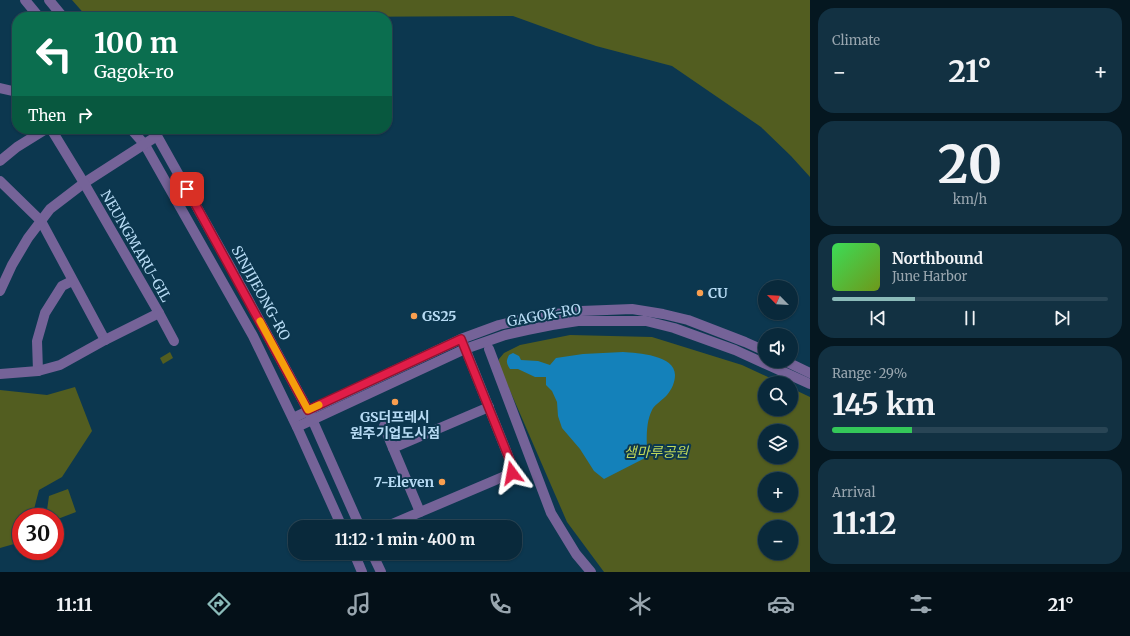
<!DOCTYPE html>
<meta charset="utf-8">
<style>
body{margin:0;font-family:Merriweather,"Noto Sans KR",serif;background:#123142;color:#f1f3f6;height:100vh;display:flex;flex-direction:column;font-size:15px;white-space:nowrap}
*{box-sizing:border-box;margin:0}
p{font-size:13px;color:#99a6af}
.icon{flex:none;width:22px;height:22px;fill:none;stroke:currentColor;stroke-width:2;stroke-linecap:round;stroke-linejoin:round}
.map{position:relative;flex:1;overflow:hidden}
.panel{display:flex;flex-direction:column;gap:8px;padding:8px;background:#051720;width:320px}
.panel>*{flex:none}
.banner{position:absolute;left:12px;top:12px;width:380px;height:122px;border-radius:16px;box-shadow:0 1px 3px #0004,0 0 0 1px #294555;background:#0b6e4f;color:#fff;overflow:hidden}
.needle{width:26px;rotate:294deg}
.buttons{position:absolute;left:758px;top:280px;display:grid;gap:8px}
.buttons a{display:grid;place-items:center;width:40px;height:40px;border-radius:50%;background:#09293b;box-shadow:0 1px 3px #0004,0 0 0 1px #294555;font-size:20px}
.speed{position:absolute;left:12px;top:508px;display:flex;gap:8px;font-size:20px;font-weight:700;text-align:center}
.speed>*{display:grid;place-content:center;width:52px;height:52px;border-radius:50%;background:#09293b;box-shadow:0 1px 3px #0004,0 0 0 1px #294555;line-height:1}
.speed .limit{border:6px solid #d22;background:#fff;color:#111}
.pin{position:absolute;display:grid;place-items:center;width:34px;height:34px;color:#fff;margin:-17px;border-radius:8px;box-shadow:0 2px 6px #0006}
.me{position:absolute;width:44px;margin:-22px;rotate:347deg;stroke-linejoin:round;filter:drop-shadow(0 0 3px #0008)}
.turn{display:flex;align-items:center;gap:14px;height:84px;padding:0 16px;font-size:18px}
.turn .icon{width:52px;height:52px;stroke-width:2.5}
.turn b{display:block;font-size:28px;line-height:34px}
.then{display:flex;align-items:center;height:38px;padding:0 16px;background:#0003;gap:8px;font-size:15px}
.big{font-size:30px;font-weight:700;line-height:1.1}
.panel .card{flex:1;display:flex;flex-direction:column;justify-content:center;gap:6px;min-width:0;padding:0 14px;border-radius:16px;background:#123142}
.panel .dial{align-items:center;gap:0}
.dial b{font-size:52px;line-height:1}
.song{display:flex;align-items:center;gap:12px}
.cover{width:48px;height:48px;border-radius:6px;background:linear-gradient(135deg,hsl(130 70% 55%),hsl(80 70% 35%))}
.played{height:4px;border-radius:2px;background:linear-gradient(90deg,#8bbbb9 30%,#294555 30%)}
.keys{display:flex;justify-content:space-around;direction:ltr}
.heat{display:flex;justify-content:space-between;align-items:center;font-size:22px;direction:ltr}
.charge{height:6px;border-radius:3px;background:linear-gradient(90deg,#34c759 29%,#294555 0)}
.trip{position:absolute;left:288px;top:520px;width:234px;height:40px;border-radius:16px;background:#09293b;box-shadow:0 1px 3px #0004,0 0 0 1px #294555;font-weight:700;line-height:40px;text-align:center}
.dock{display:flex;height:64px;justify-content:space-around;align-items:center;background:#041018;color:#99a6af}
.dock .icon{width:28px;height:28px}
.dock .selected{color:#8bbbb9}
.dock b{font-size:18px;color:#f1f3f6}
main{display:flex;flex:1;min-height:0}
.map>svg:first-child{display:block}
</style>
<main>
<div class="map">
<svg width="810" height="572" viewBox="0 0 810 572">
<rect width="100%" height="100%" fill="#0c374f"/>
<!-- green -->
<g fill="#525d20" fill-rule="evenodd">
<polygon points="72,0 810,0 810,177 791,156 761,127 672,66 596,46 513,16 321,17 268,11 242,17 87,17"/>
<path d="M 570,335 L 652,337 L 742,365 L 781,383 L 765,383 L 765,409 L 791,409 L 791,388 L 810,397 L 810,572 L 604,572 L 567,522 L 508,386 L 497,369 L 499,359 L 504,353 L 520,345 ZM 765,431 L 791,431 L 791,457 L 765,457 ZM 765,479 L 791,479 L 791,505 L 765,505 ZM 765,527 L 791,527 L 791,553 L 765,553 Z"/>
<polygon points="170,352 173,358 163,364 160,358"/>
<polygon points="75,387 92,431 62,477 39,490 32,517 21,517 21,542 0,548 0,390 47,395"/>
<polygon points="68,489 76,512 55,520 55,517 46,517 49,496"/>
</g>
<!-- water -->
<path fill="#1481ba" d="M 623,352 C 638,353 675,355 675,375 C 675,382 672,389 667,395 C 663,400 655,404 652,410 C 645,424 647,442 647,457 L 604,479 L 594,471 L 580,449 L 562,428 L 558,416 L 557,402 L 552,391 L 546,385 L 546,377 L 535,377 L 518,369 L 510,369 C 506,363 506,361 509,355 L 513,353 L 519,356 L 521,360 L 538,361 L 550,365 L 556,358 L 583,354 Z"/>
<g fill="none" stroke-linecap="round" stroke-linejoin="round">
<!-- minor -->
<g stroke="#756398" stroke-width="10">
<polyline points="25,0 39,17"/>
<polyline points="49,0 63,17"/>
<polyline points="0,88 17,92"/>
<polyline points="131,129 145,145 253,336 297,427 342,527"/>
<polyline points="152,129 157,136 231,268 308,410 360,527"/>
<polyline points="0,161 17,147 46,129"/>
<polyline points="0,181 41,221 105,340"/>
<polyline points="0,291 12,265 28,238 50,209 84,183 157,136"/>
<polyline points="159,313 174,341"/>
<polyline points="489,349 551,513 576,554 591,572"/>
<polyline points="785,361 810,373"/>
<polyline points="38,371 37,341 45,313 62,286 72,281"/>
<polyline points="0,374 38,371 60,365 105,340 159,313 84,183 51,129"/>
<polyline points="293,418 461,339 499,325 538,316 581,311 632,309 663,314 688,320 745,342 765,351"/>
<polyline points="384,426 393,448"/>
<polyline points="297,427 465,349 505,335 527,330 552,325 578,321 646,321 674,328 735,350 810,384"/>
<polyline points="420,512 393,448 489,407"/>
<polyline points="385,527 512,473 513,468 463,343"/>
<polyline points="354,553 362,572"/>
<polyline points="372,553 381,572"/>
</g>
</g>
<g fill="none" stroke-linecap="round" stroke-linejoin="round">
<!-- route casing -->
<g stroke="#92132f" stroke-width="10">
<polyline id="route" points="187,189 308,410 461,339 513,468 512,473"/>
</g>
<!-- route -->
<use href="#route" stroke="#e11d48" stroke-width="7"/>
<!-- slow -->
<polyline stroke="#f59e0b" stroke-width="7" points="260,321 308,410 319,405"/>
</g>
<!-- markers -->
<g fill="#fa9f4f" stroke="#0c374f" stroke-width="1.5">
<circle cx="700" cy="293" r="4"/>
<circle cx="414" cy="316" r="4"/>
<circle cx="395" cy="402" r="4"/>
<circle cx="442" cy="482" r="4"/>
</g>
<g text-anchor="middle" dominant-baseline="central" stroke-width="4" stroke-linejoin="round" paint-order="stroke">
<!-- street labels -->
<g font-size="14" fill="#b7dbf4" stroke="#0c374f">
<text transform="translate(136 246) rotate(60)">NEUNGMARU-GIL</text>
<text transform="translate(261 293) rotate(61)">SINJIJEONG-RO</text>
<text transform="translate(544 315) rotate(-10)">GAGOK-RO</text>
</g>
<!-- poi labels -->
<g font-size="14" font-weight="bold" fill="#b7dbf4" stroke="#0c374f" text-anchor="start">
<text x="708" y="293">CU</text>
<text x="422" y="316">GS25</text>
<text x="395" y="417" text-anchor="middle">GS더프레시<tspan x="395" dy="16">원주기업도시점</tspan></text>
<text x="434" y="482" text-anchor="end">7-Eleven</text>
</g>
<!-- park labels -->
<g font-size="14" font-style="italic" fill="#c0d85a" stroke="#0c374f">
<text x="656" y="452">샘마루공원</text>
</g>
</g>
</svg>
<div class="buttons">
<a><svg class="needle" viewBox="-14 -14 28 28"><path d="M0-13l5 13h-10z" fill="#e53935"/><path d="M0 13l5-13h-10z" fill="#99a6af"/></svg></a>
<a><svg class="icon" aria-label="sound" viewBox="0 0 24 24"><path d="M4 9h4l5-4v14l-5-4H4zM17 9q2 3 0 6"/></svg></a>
<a><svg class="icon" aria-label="search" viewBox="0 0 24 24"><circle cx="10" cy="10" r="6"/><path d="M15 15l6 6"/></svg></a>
<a><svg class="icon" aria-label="layers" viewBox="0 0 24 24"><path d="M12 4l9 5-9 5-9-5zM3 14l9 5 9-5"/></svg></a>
<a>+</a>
<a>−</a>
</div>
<div class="speed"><div class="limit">30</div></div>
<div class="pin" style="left:187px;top:189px;background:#d93025"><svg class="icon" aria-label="arrive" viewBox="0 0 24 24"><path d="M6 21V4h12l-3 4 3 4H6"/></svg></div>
<svg class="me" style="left:512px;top:473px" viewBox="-20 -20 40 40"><path d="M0-17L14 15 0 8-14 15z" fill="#e11d48" stroke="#fff" stroke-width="4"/></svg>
<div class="trip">11:12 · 1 min · 400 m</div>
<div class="banner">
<div class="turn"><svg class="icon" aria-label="left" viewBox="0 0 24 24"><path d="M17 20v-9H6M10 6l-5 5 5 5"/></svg><div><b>100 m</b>Gagok-ro</div></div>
<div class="then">Then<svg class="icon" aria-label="right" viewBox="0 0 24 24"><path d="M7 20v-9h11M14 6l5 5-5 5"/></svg></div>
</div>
</div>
<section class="panel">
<div class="card"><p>Climate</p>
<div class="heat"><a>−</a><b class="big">21°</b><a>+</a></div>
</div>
<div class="card dial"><b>20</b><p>km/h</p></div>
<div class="card">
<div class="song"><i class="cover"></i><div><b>Northbound</b><p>June Harbor</p></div></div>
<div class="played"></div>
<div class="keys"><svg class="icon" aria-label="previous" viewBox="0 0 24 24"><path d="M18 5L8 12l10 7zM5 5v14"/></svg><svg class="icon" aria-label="pause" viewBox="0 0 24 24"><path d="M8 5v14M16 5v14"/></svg><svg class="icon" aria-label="next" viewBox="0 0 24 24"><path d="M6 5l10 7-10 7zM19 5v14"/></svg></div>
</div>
<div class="card"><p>Range · 29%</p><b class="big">145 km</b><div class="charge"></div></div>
<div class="card"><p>Arrival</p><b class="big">11:12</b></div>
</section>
</main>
<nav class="dock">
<b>11:11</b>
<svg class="icon selected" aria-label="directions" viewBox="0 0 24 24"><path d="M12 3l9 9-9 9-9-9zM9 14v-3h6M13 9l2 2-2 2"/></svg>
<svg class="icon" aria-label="music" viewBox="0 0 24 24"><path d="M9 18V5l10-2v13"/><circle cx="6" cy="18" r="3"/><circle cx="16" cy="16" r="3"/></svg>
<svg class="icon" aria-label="phone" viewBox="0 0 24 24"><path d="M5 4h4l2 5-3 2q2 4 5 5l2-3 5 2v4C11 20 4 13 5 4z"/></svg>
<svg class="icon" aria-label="climate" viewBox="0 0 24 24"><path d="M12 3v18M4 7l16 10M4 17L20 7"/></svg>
<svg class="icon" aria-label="car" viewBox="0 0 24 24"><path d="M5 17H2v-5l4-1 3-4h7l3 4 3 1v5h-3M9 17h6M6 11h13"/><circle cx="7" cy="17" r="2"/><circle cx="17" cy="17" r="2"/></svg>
<svg class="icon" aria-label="filters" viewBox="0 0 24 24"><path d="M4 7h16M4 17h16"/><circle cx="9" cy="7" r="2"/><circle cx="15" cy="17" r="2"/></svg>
<b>21°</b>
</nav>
